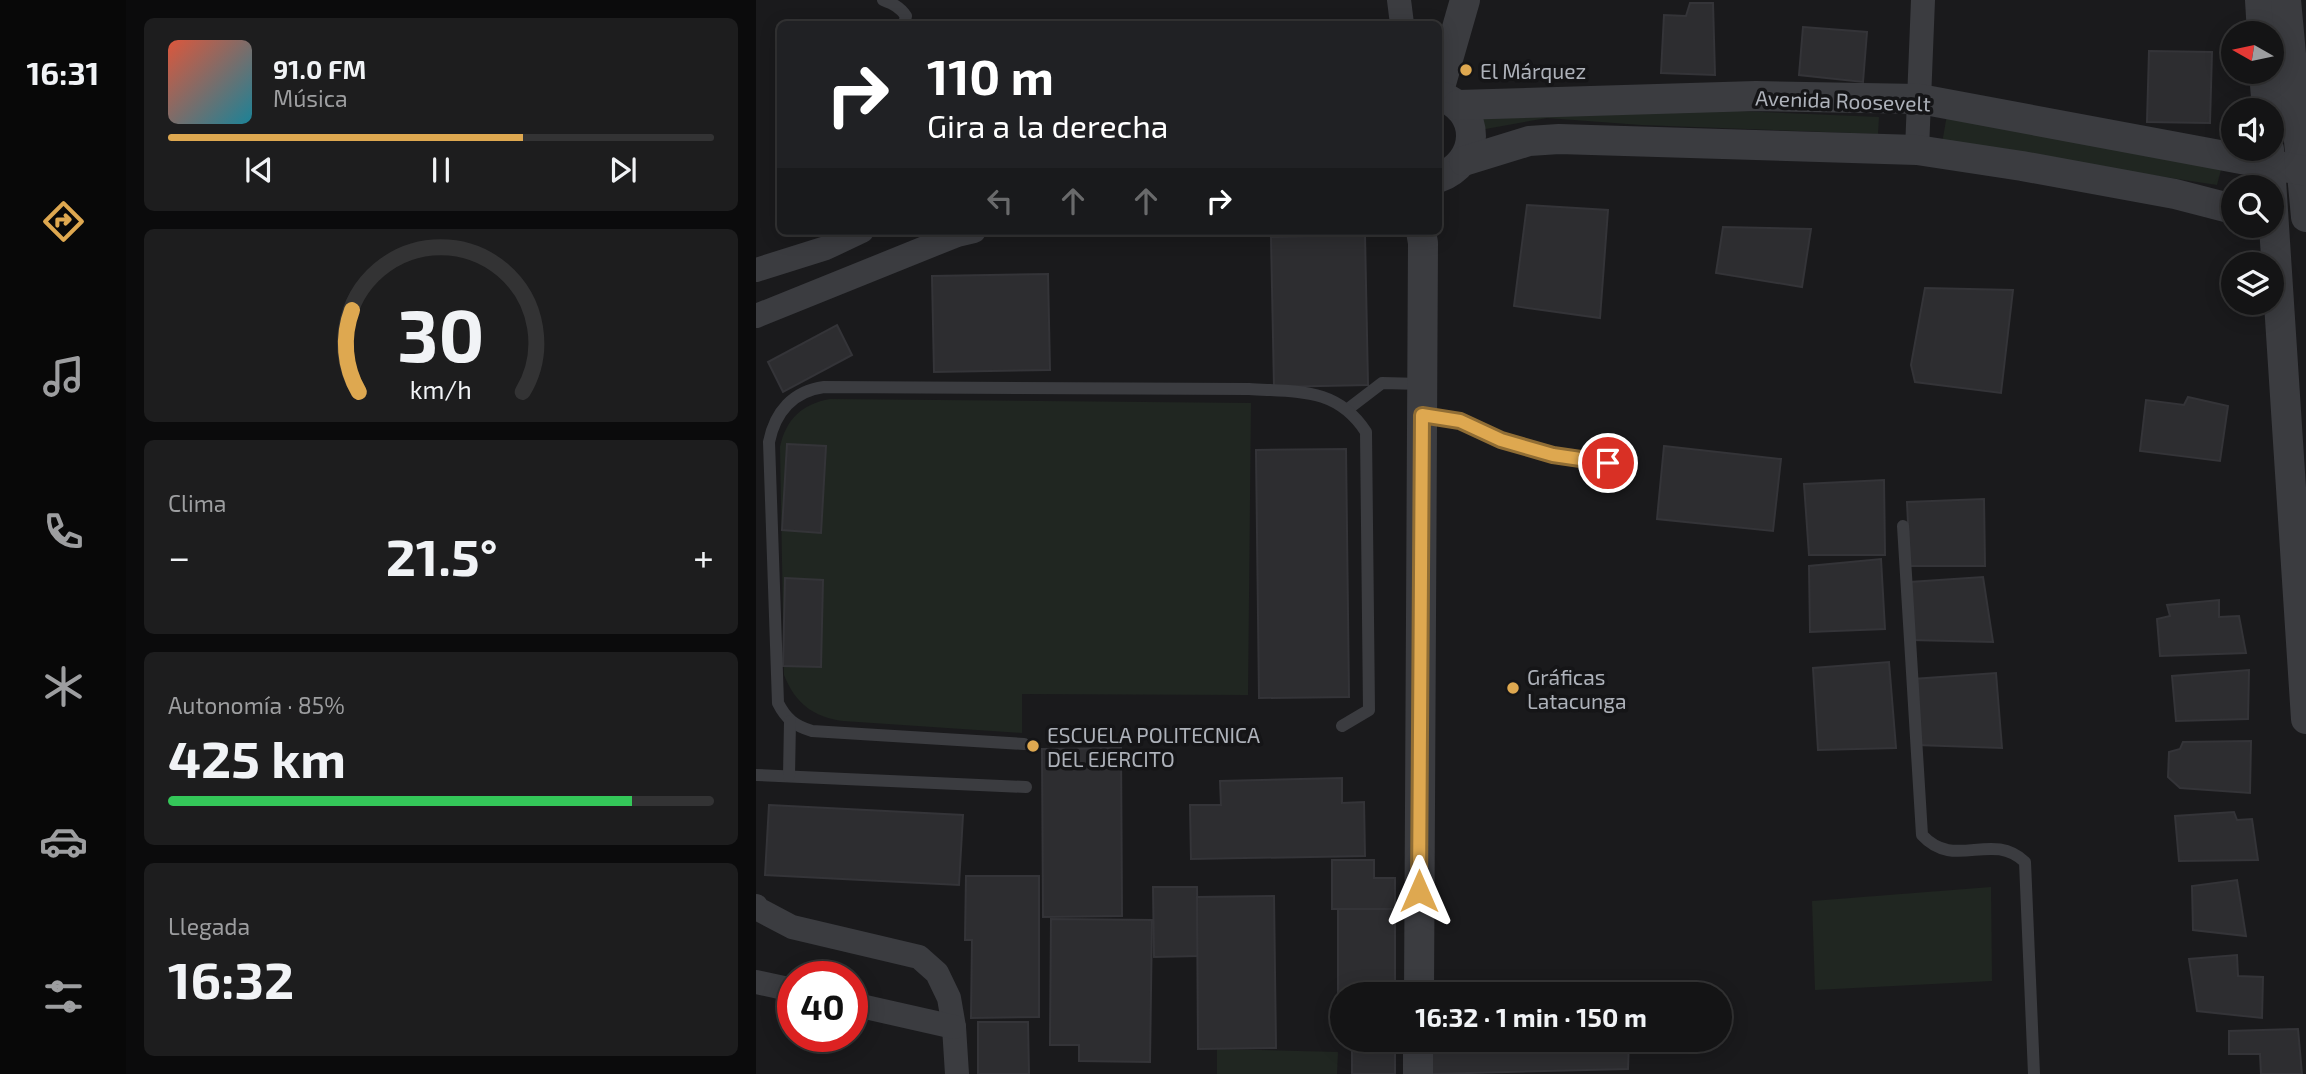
<!DOCTYPE html>
<html lang="es">
<meta charset="utf-8">
<style>
body{margin:0;font-family:"Exo 2",sans-serif;background:#1d1d1e;color:#f1f3f6;height:100vh;display:flex;flex-direction:column;font-size:26px;white-space:nowrap}
*{box-sizing:border-box;margin:0}
p{font-size:23px;color:#9d9ea0}
.icon{flex:none;width:38px;height:38px;fill:none;stroke:currentColor;stroke-width:2;stroke-linecap:round;stroke-linejoin:round}
.map{position:relative;flex:1;overflow:hidden}
.drawer{display:flex;flex-direction:column;gap:18px;padding:18px;background:#0b0b0c;width:630px}
.drawer>*{flex:none}
.top-card{position:absolute;left:21px;top:21px;width:665px;height:214px;border-radius:10px;box-shadow:0 4px 18px #0003,0 0 0 2px #333334;background:#202124;color:#fff;overflow:hidden}
.needle{width:46px;rotate:279deg}
.tools{position:absolute;left:1465px;top:21px;display:grid;gap:14px}
.tools a{display:grid;place-items:center;width:63px;height:63px;border-radius:50%;background:#141415;box-shadow:0 4px 18px #0003,0 0 0 2px #333334;font-size:35px}
.speed{position:absolute;left:21px;top:961px;display:flex;gap:14px;font-size:35px;font-weight:700;text-align:center}
.speed>*{display:grid;place-content:center;width:91px;height:91px;border-radius:50%;background:#141415;box-shadow:0 4px 18px #0003,0 0 0 2px #333334;line-height:1}
.speed .limit{border:10px solid #d22;background:#fff;color:#111}
.pin{position:absolute;display:grid;place-items:center;width:60px;height:60px;color:#fff;margin:-30px;border:4px solid #fff;border-radius:50%;box-shadow:0 2px 7px #0007}
.me{position:absolute;width:77px;margin:-38px;rotate:0deg;stroke-linejoin:round;filter:drop-shadow(0 0 5px #0008)}
.turn{display:flex;align-items:center;gap:24px;height:147px;padding:0 35px;font-size:32px}
.turn .icon{width:91px;height:91px;stroke-width:2.5}
.turn b{display:block;font-size:49px;line-height:60px}
.lanes{display:flex;align-items:center;height:66px;padding:0 35px;background:#0003;justify-content:center;gap:35px;direction:ltr}
.lanes .off{opacity:.35}
.big{font-size:52px;font-weight:700;line-height:1.1}
.drawer .tile{flex:1;display:flex;flex-direction:column;justify-content:center;gap:10px;min-width:0;padding:0 24px;border-radius:10px;background:#1d1d1e}
.drawer .dial{align-items:center;gap:0}
.dial svg{height:182px;overflow:visible;fill:none;stroke:#333334;stroke-width:7;stroke-linecap:round;text-anchor:middle}
.dial text{fill:#f1f3f6;stroke:none}
.song{display:flex;align-items:center;gap:21px}
.cover{width:84px;height:84px;border-radius:10px;background:linear-gradient(135deg,hsl(10 70% 55%),hsl(190 70% 35%))}
.played{height:7px;border-radius:4px;background:linear-gradient(90deg,#dea850 65%,#333334 65%)}
.keys{display:flex;justify-content:space-around;direction:ltr}
.heat{display:flex;justify-content:space-between;align-items:center;font-size:38px;direction:ltr}
.charge{height:10px;border-radius:5px;background:linear-gradient(90deg,#34c759 85%,#333334 0)}
.trip{position:absolute;left:574px;top:982px;width:402px;height:70px;border-radius:35px;background:#141415;box-shadow:0 4px 18px #0003,0 0 0 2px #333334;font-weight:700;line-height:70px;text-align:center}
main{display:flex;flex:1;min-height:0}
.tab-bar{display:flex;flex-direction:column;width:126px;justify-content:space-around;align-items:center;background:#080808;color:#9d9ea0}
.tab-bar .icon{width:49px;height:49px}
.tab-bar .active{color:#dea850}
.tab-bar b{font-size:32px;color:#f1f3f6}
.map>svg:first-child{display:block}
</style>
<main>
<nav class="tab-bar">
<b>16:31</b>
<svg class="icon active" aria-label="directions" viewBox="0 0 24 24"><path d="M12 3l9 9-9 9-9-9zM9 14v-3h6M13 9l2 2-2 2"/></svg>
<svg class="icon" aria-label="music" viewBox="0 0 24 24"><path d="M9 18V5l10-2v13"/><circle cx="6" cy="18" r="3"/><circle cx="16" cy="16" r="3"/></svg>
<svg class="icon" aria-label="phone" viewBox="0 0 24 24"><path d="M5 4h4l2 5-3 2q2 4 5 5l2-3 5 2v4C11 20 4 13 5 4z"/></svg>
<svg class="icon" aria-label="climate" viewBox="0 0 24 24"><path d="M12 3v18M4 7l16 10M4 17L20 7"/></svg>
<svg class="icon" aria-label="car" viewBox="0 0 24 24"><path d="M5 17H2v-5l4-1 3-4h7l3 4 3 1v5h-3M9 17h6M6 11h13"/><circle cx="7" cy="17" r="2"/><circle cx="17" cy="17" r="2"/></svg>
<svg class="icon" aria-label="filters" viewBox="0 0 24 24"><path d="M4 7h16M4 17h16"/><circle cx="9" cy="7" r="2"/><circle cx="15" cy="17" r="2"/></svg>
</nav>
<section class="drawer">
<div class="tile">
<div class="song"><i class="cover"></i><div><b>91.0 FM</b><p>Música</p></div></div>
<div class="played"></div>
<div class="keys"><svg class="icon" aria-label="previous" viewBox="0 0 24 24"><path d="M18 5L8 12l10 7zM5 5v14"/></svg><svg class="icon" aria-label="pause" viewBox="0 0 24 24"><path d="M8 5v14M16 5v14"/></svg><svg class="icon" aria-label="next" viewBox="0 0 24 24"><path d="M6 5l10 7-10 7zM19 5v14"/></svg></div>
</div>
<div class="tile dial"><svg viewBox="0 0 100 80">
<path d="M14 69A42 42 0 1 1 86 69"/>
<path d="M14 69A42 42 0 0 1 11 33" stroke="#dea850"/>
<text x="50" y="56" font-size="32" font-weight="700">30</text>
<text x="50" y="72" font-size="11">km/h</text>
</svg></div>
<div class="tile"><p>Clima</p>
<div class="heat"><a>−</a><b class="big">21.5°</b><a>+</a></div>
</div>
<div class="tile"><p>Autonomía · 85%</p><b class="big">425 km</b><div class="charge"></div></div>
<div class="tile"><p>Llegada</p><b class="big">16:32</b></div>
</section>
<div class="map">
<svg width="1550" height="1074" viewBox="0 0 1550 1074">
<rect width="100%" height="100%" fill="#1a1a1c"/>
<!-- green -->
<g fill="#202621">
<polygon points="725,107 885,107 1123,117 1122,134 885,125 791,118 724,130"/>
<polygon points="1191,115 1466,166 1461,185 1186,143"/>
<path d="M 74,399 L 495,403 L 492,695 L 266,694 L 266,733 L 87,721 C 57,717 39,703 28,675 L 24,447 C 30,419 46,404 74,399 Z"/>
<polygon points="1235,887 1236,981 1059,990 1056,901"/>
<polygon points="461,1049 582,1052 581,1074 461,1074"/>
</g>
<!-- building -->
<g fill="#2d2d30" stroke="#343438" stroke-width="2">
<polygon points="934,3 957,3 959,75 905,73 908,15 930,16"/>
<polygon points="1047,27 1111,32 1107,82 1043,75"/>
<polygon points="1393,51 1456,52 1454,123 1391,122"/>
<polygon points="771,205 852,210 844,318 758,306"/>
<polygon points="967,227 1055,229 1046,287 960,273"/>
<polygon points="609,235 612,385 518,387 515,237"/>
<polygon points="292,274 294,370 178,372 176,276"/>
<polygon points="1169,288 1257,290 1245,393 1159,382 1155,365"/>
<polygon points="81,325 96,355 27,392 12,362"/>
<polygon points="1432,397 1472,406 1464,461 1384,451 1390,400 1428,405"/>
<polygon points="31,444 70,446 65,533 26,530"/>
<polygon points="908,446 1025,459 1017,531 901,519"/>
<polygon points="590,449 593,697 503,698 500,450"/>
<polygon points="1128,480 1129,555 1053,555 1048,484"/>
<polygon points="1228,499 1229,566 1154,566 1151,502"/>
<polygon points="1125,559 1129,629 1054,632 1053,566"/>
<polygon points="1227,577 1237,642 1155,640 1154,582"/>
<polygon points="29,578 67,580 65,667 27,666"/>
<polygon points="1463,600 1463,617 1483,616 1490,653 1404,656 1401,619 1414,616 1411,605"/>
<polygon points="1133,662 1140,748 1062,750 1057,668"/>
<polygon points="1493,670 1492,719 1420,721 1416,676"/>
<polygon points="1240,673 1246,748 1161,745 1157,679"/>
<polygon points="1495,741 1494,793 1424,788 1412,777 1413,752 1424,749 1427,742"/>
<polygon points="365,748 366,916 287,917 286,749"/>
<polygon points="586,778 586,803 608,802 609,856 435,859 434,805 465,805 464,781"/>
<polygon points="13,805 207,815 203,885 9,875"/>
<polygon points="1478,812 1481,820 1496,819 1502,860 1423,861 1419,816"/>
<polygon points="576,860 618,860 618,878 639,878 639,909 576,909"/>
<polygon points="210,876 283,876 283,1017 215,1018 216,940 209,940"/>
<polygon points="1481,880 1490,936 1437,930 1436,886"/>
<polygon points="397,887 441,887 442,956 398,957"/>
<polygon points="518,896 520,1048 442,1049 441,897"/>
<polygon points="582,909 639,909 639,994 586,994 586,1020 582,1020"/>
<polygon points="295,919 396,920 394,1062 323,1061 323,1045 294,1045"/>
<polygon points="1481,955 1482,976 1507,977 1506,1018 1441,1011 1433,959"/>
<polygon points="222,1022 272,1022 273,1074 222,1074"/>
<polygon points="1542,1029 1546,1074 1505,1074 1504,1054 1473,1054 1473,1031"/>
<rect x="596" y="1040" width="43" height="34"/>
<polygon points="675,1040 873,1040 872,1069 673,1074"/>
</g>
<g fill="none" stroke-linecap="round" stroke-linejoin="round">
<!-- service -->
<g stroke="#3b3c40" stroke-width="12">
<path d="M 127,0 C 137,4 144,7 150,16 L 148,24"/>
<polyline points="592,409 626,383 666,384"/>
<polyline points="667,415 704,421 745,440 797,455 852,463"/>
<path d="M 1147,526 L 1166,835 C 1199,871 1235,830 1269,862 L 1278,1074"/>
<path d="M 268,744 L 56,731 C 39,726 30,719 22,703 L 13,442 C 19,412 37,391 68,387 L 493,389 C 541,392 581,387 610,432 L 613,710 L 586,726"/>
<polyline points="0,775 270,787"/>
<polyline points="33,776 34,721"/>
</g>
<!-- minor -->
<g stroke="#3b3c40" stroke-width="24">
<polyline points="643,0 646,24"/>
<polyline points="1161,150 1167,0"/>
<polyline points="0,270 70,248 106,231"/>
<polyline points="0,316 201,235 218,231"/>
<polyline points="0,906 2,909 36,927 163,957 181,973 193,998 198,1027 201,1074"/>
<polyline points="0,982 37,990"/>
<polyline points="96,1004 198,1027"/>
</g>
<!-- tertiary -->
<g stroke="#3b3c40" stroke-width="30">
<polyline points="1504,0 1506,33"/>
<polyline points="1530,0 1550,217"/>
<polyline points="1508,72 1511,110"/>
<polyline points="682,94 709,0"/>
<path d="M 682,95 C 727,110 725,162 682,178"/>
<polyline points="702,105 1000,96 1164,99 1550,171"/>
<polyline points="1513,149 1550,719"/>
<polyline points="708,161 773,141 803,139 1161,150 1266,166 1419,194 1477,209"/>
<polyline points="663,994 667,243 665,231"/>
<polyline points="662,1074 662,1040"/>
</g>
</g>
<g fill="none" stroke-linecap="round" stroke-linejoin="round">
<!-- route casing -->
<g stroke="#906d34" stroke-width="18">
<polyline id="route" points="663,891 666,415 704,421 745,440 797,455 852,463"/>
</g>
<!-- route -->
<use href="#route" stroke="#dea850" stroke-width="12"/>
</g>
<!-- markers -->
<g fill="#dea850" stroke="#151517" stroke-width="2.5">
<circle cx="710" cy="70" r="7"/>
<circle cx="757" cy="688" r="7"/>
<circle cx="277" cy="746" r="7"/>
</g>
<g text-anchor="middle" dominant-baseline="central" stroke-width="7" stroke-linejoin="round" paint-order="stroke">
<!-- poi labels -->
<g font-size="21" fill="#aeb2ba" stroke="#151517" text-anchor="start">
<text x="724" y="70">El Márquez</text>
<text x="771" y="676">Gráficas<tspan x="771" dy="24">Latacunga</tspan></text>
<text x="291" y="734">ESCUELA POLITECNICA<tspan x="291" dy="24">DEL EJERCITO</tspan></text>
</g>
<!-- street labels -->
<g font-size="21" fill="#aeb2ba" stroke="#151517">
<text transform="translate(1087 100) rotate(2)">Avenida Roosevelt</text>
</g>
</g>
</svg>
<div class="tools">
<a><svg class="needle" viewBox="-14 -14 28 28"><path d="M0-13l5 13h-10z" fill="#e53935"/><path d="M0 13l5-13h-10z" fill="#9d9ea0"/></svg></a>
<a><svg class="icon" aria-label="sound" viewBox="0 0 24 24"><path d="M4 9h4l5-4v14l-5-4H4zM17 9q2 3 0 6"/></svg></a>
<a><svg class="icon" aria-label="search" viewBox="0 0 24 24"><circle cx="10" cy="10" r="6"/><path d="M15 15l6 6"/></svg></a>
<a><svg class="icon" aria-label="layers" viewBox="0 0 24 24"><path d="M12 4l9 5-9 5-9-5zM3 14l9 5 9-5"/></svg></a>
</div>
<div class="speed"><div class="limit">40</div></div>
<div class="pin" style="left:852px;top:463px;background:#d93025"><svg class="icon" aria-label="arrive" viewBox="0 0 24 24"><path d="M6 21V4h12l-3 4 3 4H6"/></svg></div>
<svg class="me" style="left:663px;top:891px" viewBox="-20 -20 40 40"><path d="M0-17L14 15 0 8-14 15z" fill="#dea850" stroke="#fff" stroke-width="4"/></svg>
<div class="trip">16:32 · 1 min · 150 m</div>
<div class="top-card">
<div class="turn"><svg class="icon" aria-label="right" viewBox="0 0 24 24"><path d="M7 20v-9h11M14 6l5 5-5 5"/></svg><div><b>110 m</b>Gira a la derecha</div></div>
<div class="lanes"><svg class="icon off" aria-label="left" viewBox="0 0 24 24"><path d="M17 20v-9H6M10 6l-5 5 5 5"/></svg><svg class="icon off" aria-label="ahead" viewBox="0 0 24 24"><path d="M12 20V5M6 11l6-6 6 6"/></svg><svg class="icon off" aria-label="ahead" viewBox="0 0 24 24"><path d="M12 20V5M6 11l6-6 6 6"/></svg><svg class="icon" aria-label="right" viewBox="0 0 24 24"><path d="M7 20v-9h11M14 6l5 5-5 5"/></svg></div>
</div>
</div>
</main>
